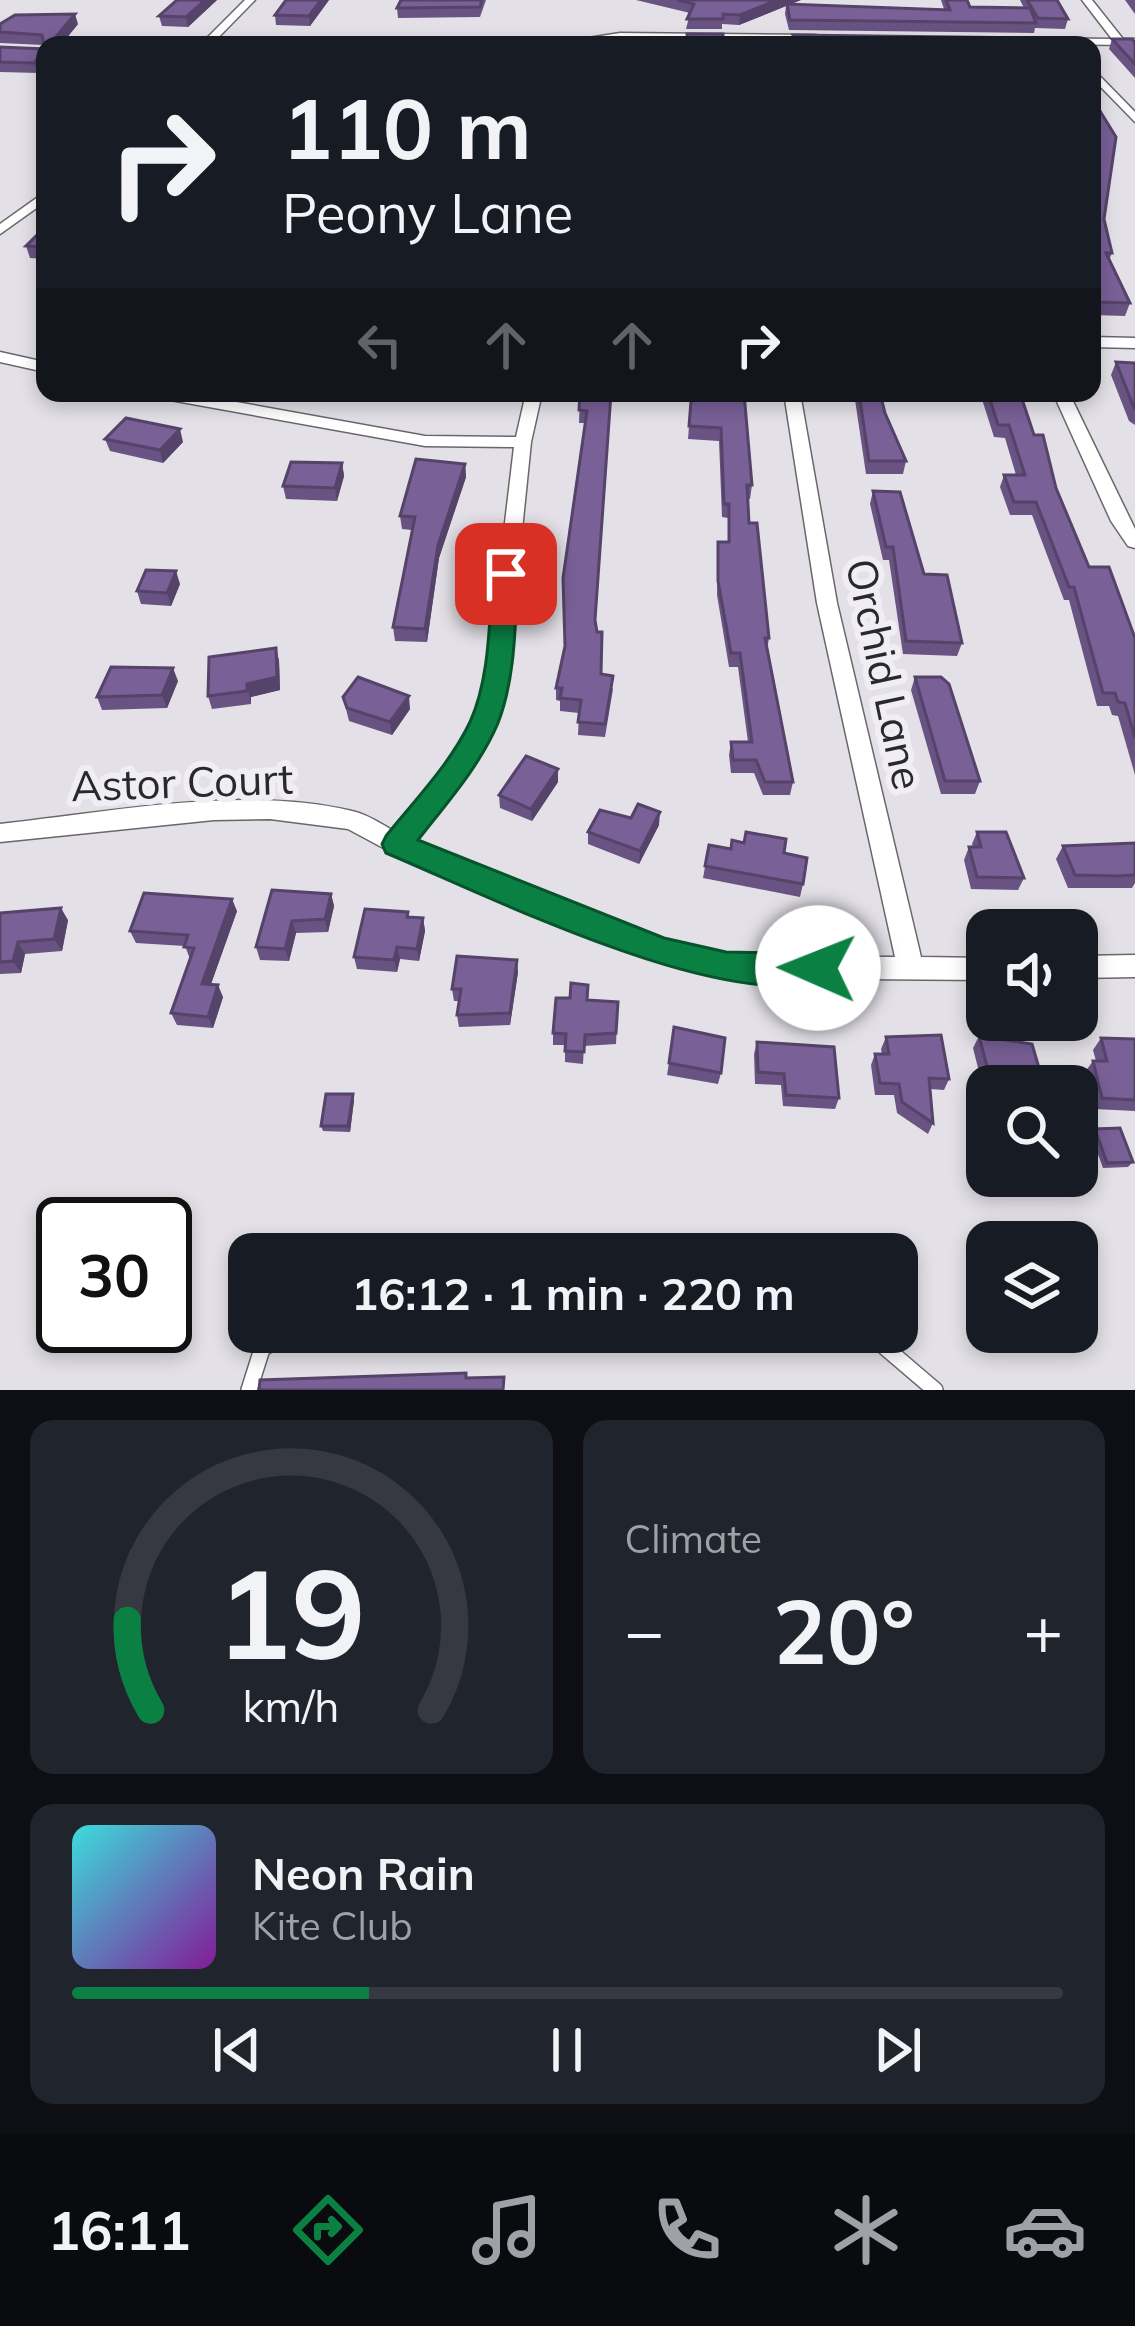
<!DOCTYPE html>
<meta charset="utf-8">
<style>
body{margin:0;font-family:Mulish,sans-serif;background:#20242c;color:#f1f3f6;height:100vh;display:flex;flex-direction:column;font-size:45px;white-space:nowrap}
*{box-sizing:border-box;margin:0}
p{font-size:39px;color:#9ea1a6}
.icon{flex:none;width:66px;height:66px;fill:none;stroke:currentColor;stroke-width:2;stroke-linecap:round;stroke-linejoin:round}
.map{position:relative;height:1390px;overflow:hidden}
.drawer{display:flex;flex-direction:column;gap:30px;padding:30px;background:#0d0f14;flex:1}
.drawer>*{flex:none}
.guide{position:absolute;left:36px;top:36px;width:1065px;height:366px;border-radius:24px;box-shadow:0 6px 18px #0003;background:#171b24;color:#f1f3f6;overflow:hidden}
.fabs{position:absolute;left:966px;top:909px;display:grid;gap:24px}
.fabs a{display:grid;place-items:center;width:132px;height:132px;border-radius:24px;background:#171b24;box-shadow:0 6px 18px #0003;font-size:60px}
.speed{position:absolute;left:36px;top:1197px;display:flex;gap:24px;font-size:60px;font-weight:700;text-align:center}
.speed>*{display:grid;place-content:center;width:156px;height:156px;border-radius:50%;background:#171b24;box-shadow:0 6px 18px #0003;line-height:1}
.speed .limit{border:6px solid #111;border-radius:18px;background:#fff;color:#111}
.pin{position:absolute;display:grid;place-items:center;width:102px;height:102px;color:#fff;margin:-51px;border-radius:24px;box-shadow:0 6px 18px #0006}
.me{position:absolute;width:132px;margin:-66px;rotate:271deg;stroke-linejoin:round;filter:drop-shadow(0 0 9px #0008)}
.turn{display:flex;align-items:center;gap:42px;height:252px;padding:0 48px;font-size:54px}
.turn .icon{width:156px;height:156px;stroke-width:2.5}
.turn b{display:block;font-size:84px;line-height:102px}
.lanes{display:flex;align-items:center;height:114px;padding:0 48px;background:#0003;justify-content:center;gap:60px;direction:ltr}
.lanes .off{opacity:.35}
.big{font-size:90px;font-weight:700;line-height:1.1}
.drawer .tile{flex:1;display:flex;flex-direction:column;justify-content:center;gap:18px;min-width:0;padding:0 42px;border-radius:24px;background:#20242c}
.drawer .dial{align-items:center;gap:0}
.dial svg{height:312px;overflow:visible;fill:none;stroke:#363941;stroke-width:7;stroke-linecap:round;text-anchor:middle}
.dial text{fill:#f1f3f6;stroke:none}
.song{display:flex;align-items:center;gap:36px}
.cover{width:144px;height:144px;border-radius:18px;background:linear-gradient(135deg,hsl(180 70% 55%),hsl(290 70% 35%))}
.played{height:12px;border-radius:6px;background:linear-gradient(90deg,#0b8043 30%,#363941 30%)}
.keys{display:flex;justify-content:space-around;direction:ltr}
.heat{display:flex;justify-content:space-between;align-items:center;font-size:66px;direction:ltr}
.drawer .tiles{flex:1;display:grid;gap:30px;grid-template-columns:1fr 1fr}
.tile:last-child{grid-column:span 2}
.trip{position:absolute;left:228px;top:1233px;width:690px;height:120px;border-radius:24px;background:#171b24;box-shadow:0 6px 18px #0003;font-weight:700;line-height:120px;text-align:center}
.tabs{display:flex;height:192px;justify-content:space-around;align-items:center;background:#090b0e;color:#9ea1a6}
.tabs .icon{width:84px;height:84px}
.tabs .selected{color:#0b8043}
.tabs b{font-size:54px;color:#f1f3f6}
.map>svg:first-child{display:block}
</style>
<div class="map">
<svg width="1135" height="1390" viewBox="0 0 1135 1390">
<rect width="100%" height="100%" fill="#e3e1e7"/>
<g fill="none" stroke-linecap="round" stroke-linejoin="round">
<!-- service casing -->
<g stroke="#69676c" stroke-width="18">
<g id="service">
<polyline points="867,1332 935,1390"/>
<polyline points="249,1390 262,1349 289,1332"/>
</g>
</g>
<!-- minor casing -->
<g stroke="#69676c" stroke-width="3">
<g id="minor">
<polygon points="245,0 255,0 211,45 200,45"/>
<polygon points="1082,0 1092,0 1123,39 1135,39 1135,45 1022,44 1017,41 1022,38 1112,39"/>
<polygon points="620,33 816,35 821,38 816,41 620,39 543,45"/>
<polygon points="307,42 425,42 430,45 302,45"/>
<polygon points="1092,68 1135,112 1135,122 1092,78"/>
<polygon points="45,192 45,202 0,234 0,224"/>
<polygon points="1092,337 1135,338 1135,348 1092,347"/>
<polygon points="0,352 45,362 45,372 0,362"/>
<path d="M 151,393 L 186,393 L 425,436 L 516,437 L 526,393 L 542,393 L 531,442 L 509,657 L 495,722 L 455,788 L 413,840 L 664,940 L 726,956 L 895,957 L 817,603 L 784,393 L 800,393 L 837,603 L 921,957 L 987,958 L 987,980 L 726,978 L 653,959 L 389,851 L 348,829 L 270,819 L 214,820 L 0,842 L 0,824 C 112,812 242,785 352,811 C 367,814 381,824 394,831 L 439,776 L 474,721 L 489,657 L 514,447 L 425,446 L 159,398 Z"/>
<polygon points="1053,393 1069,393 1135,529 1135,548 1128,546 1111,521"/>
<polygon points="1135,955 1135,977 1077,978 1077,956"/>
</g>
</g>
<!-- service -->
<use href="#service" stroke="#fff" stroke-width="15"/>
<!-- minor -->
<use href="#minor" fill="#fff" fill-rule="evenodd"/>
</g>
<!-- wall -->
<g fill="#685382">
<polygon points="177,0 217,0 188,27 162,26 159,16"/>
<polygon points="286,0 329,0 310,26 276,25 275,15"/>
<polygon points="401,0 486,0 480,17 398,18 397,8"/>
<polygon points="636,0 801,0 790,4 944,9 941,0 967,0 970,7 1024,8 1020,0 1057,0 1068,19 1065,29 1035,28 1034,33 789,30 785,14 786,6 739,25 722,24 722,29 686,29 690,13"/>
<polygon points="1125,0 1135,0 1135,14"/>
<polygon points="0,24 78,24 61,45 44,45 0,43"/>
<polygon points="1112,39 1135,42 1135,78 1109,49"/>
<polygon points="0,47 45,49 45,64 38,73 0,72"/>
<polygon points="1092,98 1104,219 1112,253 1109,260 1130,303 1125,316 1093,315 1092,313"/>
<polygon points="45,227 45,259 30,258 26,246"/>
<polygon points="1116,362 1135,363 1135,425 1129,421 1111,375"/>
<polygon points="436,393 465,393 463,399 436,397"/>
<polygon points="580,393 611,393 595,622 601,674 613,689 605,737 578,735 579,713 560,711 560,701 556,700 556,688 564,647 586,423 579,423"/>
<polygon points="718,393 744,393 752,485 750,499 748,499 749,523 769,638 767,650 793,782 790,795 763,795 754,773 731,773 729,755 731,742 748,742 738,667 729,667 717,595 718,542 728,542 728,518 722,517 719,441 688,439 691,401 718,399"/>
<polygon points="854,393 880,393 885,413 906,461 903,474 866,474"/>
<polygon points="980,393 1020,393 1034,435 1089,567 1135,638 1135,775 1118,716 1112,715 1109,706 1097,706 1069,600 1064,600 1032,515 1010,515 1000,487 1004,475 1016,475 1005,438 994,437"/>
<polygon points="105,439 183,442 163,463 110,451"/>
<polygon points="342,463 344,476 337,501 286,499 283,486"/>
<polygon points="465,464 466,477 439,558 427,642 395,641 393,627 412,530 402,529 400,516"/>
<polygon points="873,491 924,574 962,643 957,656 903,654 889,560 883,560 870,504"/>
<polygon points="180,584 171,606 141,604 137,591"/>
<polygon points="276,648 279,661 280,690 251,697 251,704 212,709 208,696"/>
<polygon points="915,677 980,781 975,794 941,794 911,690"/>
<polygon points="178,681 167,708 102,710 97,697"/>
<polygon points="343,697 410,709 392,735 349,721"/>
<polygon points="558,769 558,782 532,821 500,808 499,795"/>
<polygon points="659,825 639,864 588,844 588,832"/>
<polygon points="977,832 1024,878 1018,890 971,889 964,860 969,847 973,847 972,844"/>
<polygon points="1135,843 1135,883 1132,888 1068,888 1056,859 1063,846"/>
<polygon points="709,845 731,849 803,884 800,897 703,878"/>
<polygon points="331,894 334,906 328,932 296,933 289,961 260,960 256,947"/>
<polygon points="237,911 211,984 223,997 213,1028 177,1025 171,1013 190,959 185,946 136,943 130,931"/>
<polygon points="408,912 409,917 423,918 425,931 419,961 400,959 397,972 357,969 354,957"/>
<polygon points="0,913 68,920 62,951 25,954 21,973 0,974"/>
<polygon points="518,972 510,1025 459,1027 457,1015 460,1001 454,1001 452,989"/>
<polygon points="587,1000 618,1002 616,1044 584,1046 583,1064 565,1062 565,1045 553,1045 553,1033"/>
<polygon points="979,1036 1044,1085 1043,1086 987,1086 987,1096 985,1096 973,1048"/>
<polygon points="886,1037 949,1079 944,1090 930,1089 933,1123 928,1134 897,1113 894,1095 875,1095 871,1065 875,1054 882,1054 881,1049"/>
<polygon points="1101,1038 1135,1039 1135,1111 1094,1109 1085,1072 1093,1061 1096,1061 1093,1050"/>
<polygon points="757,1042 839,1098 835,1109 783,1106 781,1085 755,1084 754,1054"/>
<polygon points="669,1063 721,1073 718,1084 667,1075"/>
<polygon points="354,1100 350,1132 323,1131 321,1126"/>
<polygon points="1095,1129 1133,1162 1128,1167 1103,1168 1091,1135"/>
</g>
<!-- shaded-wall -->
<g fill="#55436a">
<polygon points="205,0 217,0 188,27 186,17"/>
<polygon points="321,0 329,0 310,26 309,16"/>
<polygon points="777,0 801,0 739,25 740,15"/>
<polygon points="75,14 78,24 61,45 49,45"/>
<polygon points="45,50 45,64 38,73 34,63"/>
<polygon points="180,429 183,442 163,463 160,450"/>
<polygon points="342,463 344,476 337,501 335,488"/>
<polygon points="465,464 466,477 439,558 427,642 425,629 438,545"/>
<polygon points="176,571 180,584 171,606 167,593"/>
<polygon points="276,648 279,661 280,690 251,697 251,704 247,684"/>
<polygon points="173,668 178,681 167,708 162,695"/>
<polygon points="409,696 410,709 392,735 390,722"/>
<polygon points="558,769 558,782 532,821 531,809"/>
<polygon points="660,812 659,825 639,864 640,851"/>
<polygon points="331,894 334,906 328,932 325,919"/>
<polygon points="232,899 237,911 207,995 202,984"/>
<polygon points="61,908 68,920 62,951 54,939"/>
<polygon points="423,918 425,931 419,961 417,949"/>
<polygon points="292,921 296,933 289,961 285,949"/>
<polygon points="18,942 25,954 21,973 13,961"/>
<polygon points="397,947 400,959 397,972 394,960"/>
<polygon points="517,960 518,972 510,1025 510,1013"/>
<polygon points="218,985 223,997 213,1028 208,1017"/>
<polygon points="353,1094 354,1100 350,1132 348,1126"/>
</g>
<!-- building -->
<g fill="#796097" stroke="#55436a" stroke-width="3">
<polygon points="177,0 205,0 186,17 159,16"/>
<polygon points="286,0 321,0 309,16 275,15"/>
<polygon points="401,0 482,0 480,7 397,8"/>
<polygon points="677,0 777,0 740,15 723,14 723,19 687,19 694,4"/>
<polygon points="946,0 967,0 970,7 1030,8 1036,23 790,20 787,4 950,10"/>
<polygon points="1027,0 1057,0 1068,19 1038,18"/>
<polygon points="75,14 49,45 45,45 45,49 42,35 0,32 0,24 15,15"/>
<polygon points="687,34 723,34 723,45 688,44"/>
<polygon points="793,35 1043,38 1047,45 799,45"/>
<polygon points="1112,39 1132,39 1135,42 1135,64"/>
<polygon points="0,47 45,49 45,50 34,63 0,62"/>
<polygon points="1092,98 1116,137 1104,219 1112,253 1106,253 1130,303 1097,302 1092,291"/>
<polygon points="45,227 45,247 26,246"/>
<polygon points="1116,362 1135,363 1135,409 1134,408"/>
<polygon points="580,393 611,393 595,620 597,632 602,632 601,674 613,676 605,724 578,722 581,700 560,698 562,688 556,688 565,646 563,578 587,411 579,410"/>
<polygon points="720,393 744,393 752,485 747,485 749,523 757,523 769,638 765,638 793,782 765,782 756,760 733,760 731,742 752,742 740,653 731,653 718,581 718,542 729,542 729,504 724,504 721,428 689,426 691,401 721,398"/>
<polygon points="859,393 880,393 885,413 906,461 869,461"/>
<polygon points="988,393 1020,393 1034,435 1043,435 1056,488 1089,567 1109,567 1135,638 1135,738 1125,703 1118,702 1115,693 1103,693 1074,587 1069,587 1036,502 1014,502 1004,475 1025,475 1009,425 998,425"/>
<polygon points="126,418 180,429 160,450 105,439"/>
<polygon points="416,459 465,464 438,545 425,629 393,627 415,517 400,516"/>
<polygon points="291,462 342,463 335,488 283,486"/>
<polygon points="873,491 900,492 924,574 947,575 962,643 906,641 893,547 886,547"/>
<polygon points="146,570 176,571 167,593 137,591"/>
<polygon points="276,648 277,677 247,684 247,691 208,696 209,657"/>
<polygon points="111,667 173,668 162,695 97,697"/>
<polygon points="358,677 409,696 390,722 347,708 343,697"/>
<polygon points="915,677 941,677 949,684 980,781 945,781"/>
<polygon points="526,756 558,769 531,809 499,795"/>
<polygon points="638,804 660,812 640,851 588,832 600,810 631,818"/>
<polygon points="746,832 786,839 784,853 807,858 803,884 705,866 709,845 731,849 732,840 744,843"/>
<polygon points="977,832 1006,832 1024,878 977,877 969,847 981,847"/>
<polygon points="1135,843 1135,875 1115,876 1075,875 1063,846"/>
<polygon points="272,890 331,894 325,919 292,921 285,949 256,947"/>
<polygon points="144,893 232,899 202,984 218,985 208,1017 171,1013 194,948 184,947 188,935 130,931"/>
<polygon points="61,908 54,939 18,942 13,961 0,962 0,913"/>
<polygon points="365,909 408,912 407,917 423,918 417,949 397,947 394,960 354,957"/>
<polygon points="457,956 517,960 510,1013 457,1015 461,989 452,989"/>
<polygon points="571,983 588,985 587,1000 618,1002 616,1033 585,1035 584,1052 565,1051 566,1034 553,1033 556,998 570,998"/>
<polygon points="674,1027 725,1038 721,1073 669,1063"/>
<polygon points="941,1035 949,1079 929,1078 933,1123 902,1102 899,1084 880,1083 875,1054 889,1054 886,1037"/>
<polygon points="979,1036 1032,1044 1044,1085 992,1085"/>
<polygon points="1101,1038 1135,1039 1135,1100 1102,1098 1093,1061 1107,1061"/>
<polygon points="757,1042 834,1047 839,1098 786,1095 784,1074 758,1072"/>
<polygon points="326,1094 353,1094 348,1126 321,1126"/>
<polygon points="1120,1128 1133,1162 1107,1163 1095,1129"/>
<polygon points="466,1373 466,1378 504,1377 503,1390 259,1390 260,1380"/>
</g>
<!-- route -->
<path fill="#0b8043" stroke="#07532c" stroke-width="3" d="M 506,566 L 518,574 C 515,622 516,677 498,723 C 480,766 446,804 418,840 L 664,938 L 726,952 L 818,954 L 830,958 L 835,968 L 830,979 C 728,1016 487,895 386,853 L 382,844 L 386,836 C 415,800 450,764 470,722 C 490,678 489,621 493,574 Z"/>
<g text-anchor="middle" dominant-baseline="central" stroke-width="12" stroke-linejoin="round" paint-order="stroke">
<!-- street labels -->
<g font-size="42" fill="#29292b" stroke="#f0eef4">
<text transform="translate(885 674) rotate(78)">Orchid Lane</text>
<text transform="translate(182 782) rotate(-2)">Astor Court</text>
</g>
</g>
</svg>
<div class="fabs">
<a><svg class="icon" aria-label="sound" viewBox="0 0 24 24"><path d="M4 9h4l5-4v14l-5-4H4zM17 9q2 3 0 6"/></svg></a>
<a><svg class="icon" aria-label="search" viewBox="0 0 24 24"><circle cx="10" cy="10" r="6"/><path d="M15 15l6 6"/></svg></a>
<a><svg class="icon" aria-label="layers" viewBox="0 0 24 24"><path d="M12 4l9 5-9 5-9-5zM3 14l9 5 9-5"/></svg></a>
</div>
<div class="speed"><div class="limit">30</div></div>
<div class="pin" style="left:506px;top:574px;background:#d93025"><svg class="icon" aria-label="arrive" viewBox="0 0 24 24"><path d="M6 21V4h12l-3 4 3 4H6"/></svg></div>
<svg class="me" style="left:818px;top:968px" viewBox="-20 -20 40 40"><circle r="19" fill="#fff"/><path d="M0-13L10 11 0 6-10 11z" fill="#0b8043"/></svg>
<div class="trip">16:12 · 1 min · 220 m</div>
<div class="guide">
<div class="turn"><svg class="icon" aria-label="right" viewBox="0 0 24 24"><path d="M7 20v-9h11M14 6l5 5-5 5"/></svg><div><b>110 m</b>Peony Lane</div></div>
<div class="lanes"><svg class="icon off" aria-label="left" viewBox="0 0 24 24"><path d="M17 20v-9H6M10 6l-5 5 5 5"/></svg><svg class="icon off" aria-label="ahead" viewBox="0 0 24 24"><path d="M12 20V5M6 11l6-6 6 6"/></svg><svg class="icon off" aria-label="ahead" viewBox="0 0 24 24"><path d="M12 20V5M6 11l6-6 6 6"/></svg><svg class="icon" aria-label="right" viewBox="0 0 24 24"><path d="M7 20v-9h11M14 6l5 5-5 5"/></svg></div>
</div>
</div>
<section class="drawer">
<div class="tiles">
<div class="tile dial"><svg viewBox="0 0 100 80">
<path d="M14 69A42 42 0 1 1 86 69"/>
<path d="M14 69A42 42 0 0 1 8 46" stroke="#0b8043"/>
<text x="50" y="56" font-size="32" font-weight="700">19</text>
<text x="50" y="72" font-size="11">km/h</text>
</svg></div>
<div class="tile"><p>Climate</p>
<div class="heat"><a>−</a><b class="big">20°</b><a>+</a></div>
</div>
<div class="tile">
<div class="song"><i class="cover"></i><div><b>Neon Rain</b><p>Kite Club</p></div></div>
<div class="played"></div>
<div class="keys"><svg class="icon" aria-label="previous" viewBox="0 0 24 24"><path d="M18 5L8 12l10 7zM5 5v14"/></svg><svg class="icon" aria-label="pause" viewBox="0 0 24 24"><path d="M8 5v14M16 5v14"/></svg><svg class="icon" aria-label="next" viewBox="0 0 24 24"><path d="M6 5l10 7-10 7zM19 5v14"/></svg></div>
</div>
</div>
</section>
<nav class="tabs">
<b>16:11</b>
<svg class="icon selected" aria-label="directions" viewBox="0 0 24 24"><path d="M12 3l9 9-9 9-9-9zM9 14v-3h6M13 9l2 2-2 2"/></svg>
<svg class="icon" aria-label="music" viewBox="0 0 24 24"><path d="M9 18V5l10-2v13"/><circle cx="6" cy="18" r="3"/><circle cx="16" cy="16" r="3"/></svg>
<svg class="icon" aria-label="phone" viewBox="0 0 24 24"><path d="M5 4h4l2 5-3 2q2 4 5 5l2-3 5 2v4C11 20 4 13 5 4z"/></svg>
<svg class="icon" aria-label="climate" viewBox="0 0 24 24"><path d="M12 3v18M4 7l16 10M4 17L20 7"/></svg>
<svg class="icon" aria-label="car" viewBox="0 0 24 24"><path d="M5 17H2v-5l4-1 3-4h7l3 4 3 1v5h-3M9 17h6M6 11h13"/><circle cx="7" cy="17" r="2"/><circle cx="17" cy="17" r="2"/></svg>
</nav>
